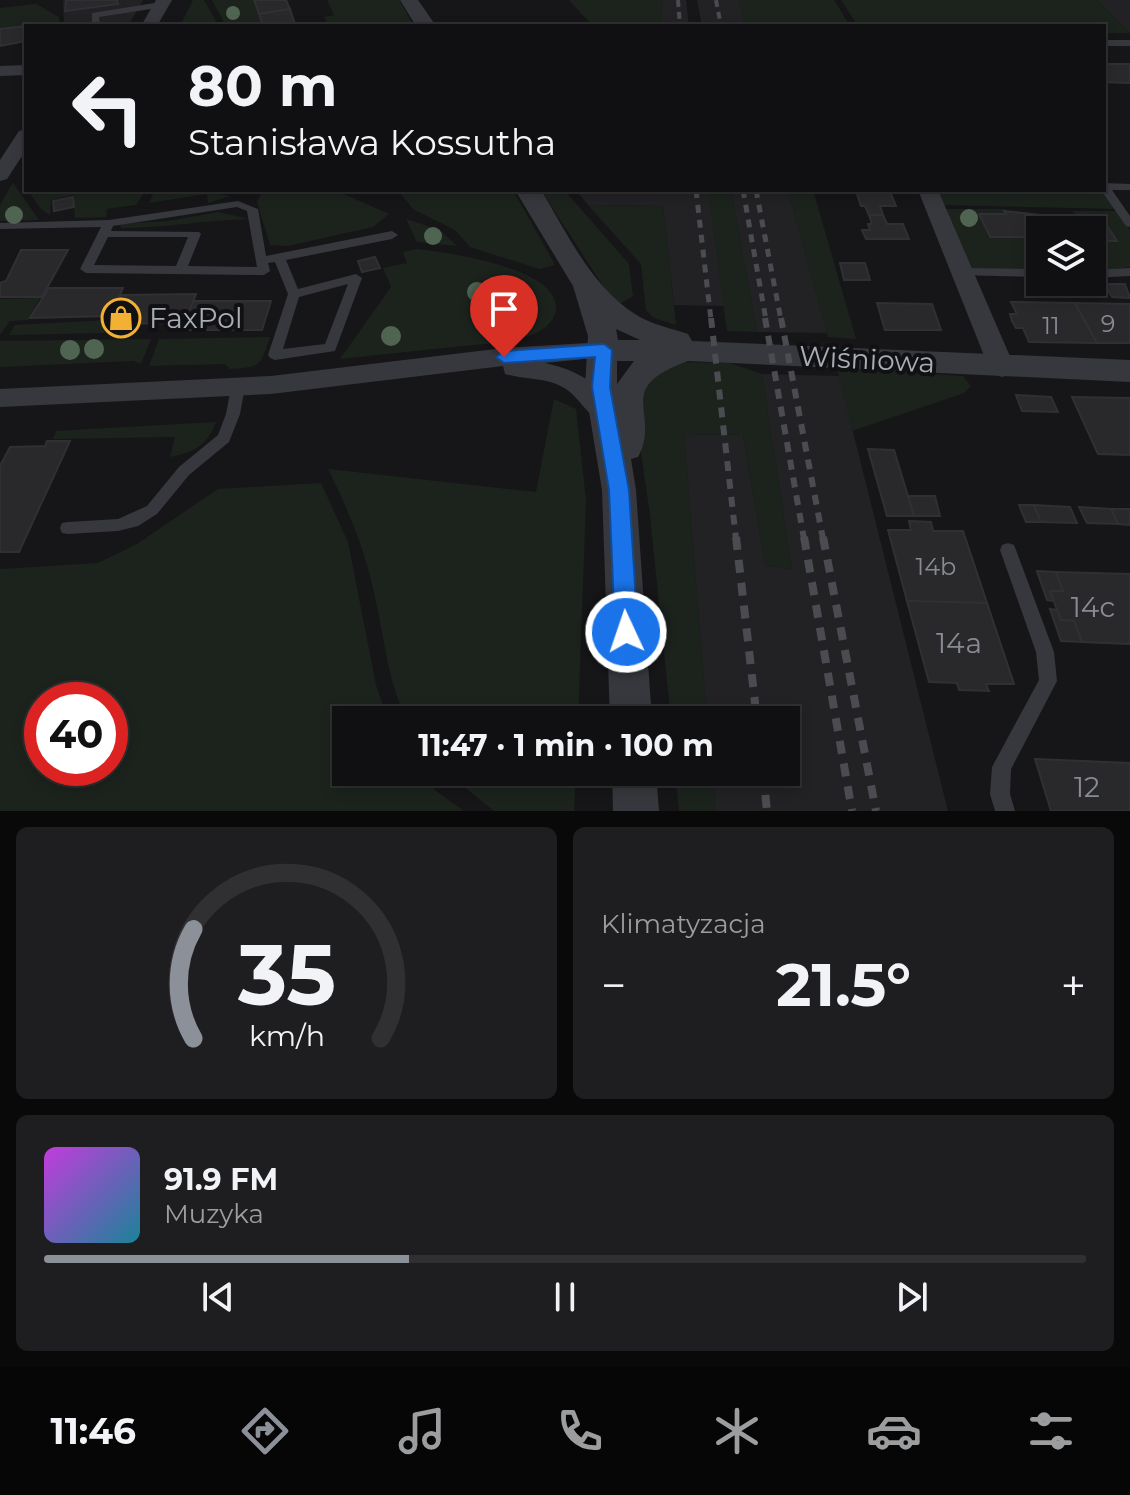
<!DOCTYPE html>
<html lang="pl">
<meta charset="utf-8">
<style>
body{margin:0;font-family:Montserrat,sans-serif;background:#1e1e20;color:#f1f3f6;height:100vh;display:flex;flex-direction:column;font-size:30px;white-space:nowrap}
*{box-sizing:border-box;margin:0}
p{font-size:26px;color:#9c9d9f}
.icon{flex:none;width:44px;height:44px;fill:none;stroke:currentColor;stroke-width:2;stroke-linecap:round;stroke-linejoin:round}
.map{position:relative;height:811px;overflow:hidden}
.panel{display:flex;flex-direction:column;gap:16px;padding:16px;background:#09090a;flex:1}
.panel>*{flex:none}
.guide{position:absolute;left:24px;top:24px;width:1082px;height:168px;border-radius:0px;box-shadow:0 4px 12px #0003,0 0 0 2px #303032;background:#101012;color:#f1f3f6;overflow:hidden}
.buttons{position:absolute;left:1026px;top:216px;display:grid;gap:16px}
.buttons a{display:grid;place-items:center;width:80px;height:80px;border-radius:0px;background:#101012;box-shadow:0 4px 12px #0003,0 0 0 2px #303032;font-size:40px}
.speed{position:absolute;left:24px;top:682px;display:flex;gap:16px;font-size:40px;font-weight:700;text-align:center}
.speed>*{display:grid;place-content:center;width:104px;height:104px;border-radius:50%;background:#101012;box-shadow:0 4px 12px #0003,0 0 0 2px #303032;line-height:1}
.speed .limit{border:12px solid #d22;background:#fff;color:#111}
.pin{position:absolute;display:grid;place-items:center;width:68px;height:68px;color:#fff;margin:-82px -34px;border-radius:50% 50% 50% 0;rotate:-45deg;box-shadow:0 0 8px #0007}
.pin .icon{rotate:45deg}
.me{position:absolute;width:88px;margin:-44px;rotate:357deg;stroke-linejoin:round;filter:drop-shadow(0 0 6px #0008)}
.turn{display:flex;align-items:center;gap:28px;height:168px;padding:0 32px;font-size:36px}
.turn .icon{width:104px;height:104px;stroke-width:2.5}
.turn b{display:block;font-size:56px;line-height:68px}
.big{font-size:60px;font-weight:700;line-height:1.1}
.panel .widget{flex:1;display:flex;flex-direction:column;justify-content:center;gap:12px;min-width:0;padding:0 28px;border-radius:12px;background:#1e1e20}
.panel .dial{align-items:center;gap:0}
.dial svg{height:208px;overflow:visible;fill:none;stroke:#303032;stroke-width:7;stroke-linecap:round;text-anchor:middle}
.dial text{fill:#f1f3f6;stroke:none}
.song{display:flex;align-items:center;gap:24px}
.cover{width:96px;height:96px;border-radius:12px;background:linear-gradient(135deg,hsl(290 70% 55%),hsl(190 70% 35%))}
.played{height:8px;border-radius:4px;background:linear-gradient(90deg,#8c9099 35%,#303032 35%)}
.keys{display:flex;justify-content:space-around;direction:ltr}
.heat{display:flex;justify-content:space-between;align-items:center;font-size:44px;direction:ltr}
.panel .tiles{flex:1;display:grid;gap:16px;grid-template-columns:1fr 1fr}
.widget:last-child{grid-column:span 2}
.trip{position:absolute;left:332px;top:706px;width:468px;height:80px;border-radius:0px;background:#101012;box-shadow:0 4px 12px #0003,0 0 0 2px #303032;font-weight:700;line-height:80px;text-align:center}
.tab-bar{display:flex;height:128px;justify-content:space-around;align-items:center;background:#060607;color:#9c9d9f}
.tab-bar .icon{width:56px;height:56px}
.tab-bar .active{color:#8c9099}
.tab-bar b{font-size:36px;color:#f1f3f6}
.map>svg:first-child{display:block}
</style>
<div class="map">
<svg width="1130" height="811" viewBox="0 0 1130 811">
<rect width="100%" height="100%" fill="#161618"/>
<!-- built -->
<g fill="#222225">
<polygon points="63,0 143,0 128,26 64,26"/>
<polygon points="663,0 686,0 689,26 660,26"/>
<polygon points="697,0 739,0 745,26 702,26"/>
<polygon points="1096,0 1130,0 1130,33"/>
<polygon points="576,190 708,190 724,306 674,305 663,206 588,205"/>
<polygon points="731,190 788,190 827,333 757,332"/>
<polygon points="762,374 839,376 948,811 716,811 712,772 786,772 786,720 707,720 684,434 743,435 765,565 792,570"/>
</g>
<!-- green -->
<g fill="#1c231d" fill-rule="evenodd">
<polygon points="193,0 204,0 217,23 180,26"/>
<polygon points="212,0 253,0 262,26 226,26"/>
<polygon points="327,0 399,0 414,26 345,26 343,22 328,24 324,17 334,15"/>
<polygon points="569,0 663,0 660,26 593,26"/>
<polygon points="739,0 834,0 850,26 745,26"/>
<polygon points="841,0 1096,0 1130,33 1104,33 1104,26 858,26"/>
<polygon points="36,4 59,17 60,26 48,26 48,22 0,29 0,8"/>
<polygon points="13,183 39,220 0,221 0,205"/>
<polygon points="27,190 146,190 136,205 107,209 106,217 75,218 73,195 51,200 50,215 42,210"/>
<polygon points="155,190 199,190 230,196 208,203 207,194 149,203"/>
<polygon points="263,190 335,190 389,214 373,227 288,246 270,245 257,202"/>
<polygon points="397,190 513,190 555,265 539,269 470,247 455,230 413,209"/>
<polygon points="541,190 564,190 629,264 633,296 616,306"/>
<polygon points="708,190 731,190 757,332 727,331"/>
<polygon points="788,190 813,190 856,339 828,337"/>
<polygon points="932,190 1103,190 1116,209 939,205"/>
<polygon points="588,205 663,206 676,325 654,318 646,310 641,264"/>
<polygon points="944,209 1008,209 1003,211 1004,213 978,214 989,238 1040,238 1040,271 970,270"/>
<polygon points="1071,211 1118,211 1130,230 1130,267 1092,272 1092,242 1118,242 1104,218 1081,218"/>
<path d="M 218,212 L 249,219 C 206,220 164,228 121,228 L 120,224 L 169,221 Z"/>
<polygon points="406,219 440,230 457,246 417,242"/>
<path d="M 417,249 C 449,253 555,267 556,307 C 556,320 545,329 534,334 C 512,343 485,344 462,346 C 421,350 380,355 340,359 L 391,287 L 383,268 L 407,263 L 403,252 Z"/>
<polygon points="40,298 28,320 10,321 0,335 0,299"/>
<polygon points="107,320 104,327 108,327 104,333 9,335 15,325"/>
<path d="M 270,337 C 260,366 262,367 230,369 L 225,364 L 149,366 L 159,339 Z"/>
<polygon points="151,339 141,364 133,361 0,367 0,341"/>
<polygon points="679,362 729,363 762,374 792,570 765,565 743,435 684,434 707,720 671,720 650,515 634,404 642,383"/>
<polygon points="837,368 963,376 971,386 964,393 852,431"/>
<path d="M 554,399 L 576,409 L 586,500 L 578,720 L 407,720 C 388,682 385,642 376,602 C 367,555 349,511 328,469 L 536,492 Z"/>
<path d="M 216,422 C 207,446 194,452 170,457 L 175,437 L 53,439 L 56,431 Z"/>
<path d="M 321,483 L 348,542 L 376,685 L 388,720 L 346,720 L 346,772 L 417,772 L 436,791 L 464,811 L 0,811 L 0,569 L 98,563 L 137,544 L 218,489 ZM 42,700 L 110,700 L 110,768 L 42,768 Z"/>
<polygon points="446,772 576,772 574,811 494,811"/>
<polygon points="675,772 712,772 716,811 679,811"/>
</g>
<!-- building -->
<g fill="#29292c" stroke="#303034" stroke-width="2">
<polygon points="66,0 117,0 118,4 65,11"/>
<polygon points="254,0 286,0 290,9 259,14"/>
<polygon points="290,9 295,24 263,26 259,14"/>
<polygon points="26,26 26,41 0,46 0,29"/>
<polygon points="1104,64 1130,64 1130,83 1104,82"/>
<polygon points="856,191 890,192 896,206 880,206 883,215 869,215 865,206 861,206"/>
<polygon points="73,197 74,207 54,211 53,201"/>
<polygon points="1004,211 1040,215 1049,230 1040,230 1040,237 990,237 979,214 1006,214"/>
<polygon points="869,215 883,215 887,224 903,224 909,239 866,239 862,230 870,230 868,224 872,224"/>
<polygon points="1066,215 1103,219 1117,241 1092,241 1092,230 1049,230 1042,218 1068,218"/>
<polygon points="21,250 68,250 42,297 0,297 0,283 6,281"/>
<polygon points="375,257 380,268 362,272 358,261"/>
<polygon points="840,263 865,263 870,280 844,280"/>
<polygon points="1104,284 1125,284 1130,298 1112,297"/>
<polygon points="49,288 123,288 110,316 30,318"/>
<polygon points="196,294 185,323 106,324 120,295"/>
<polygon points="193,301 271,301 262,330 182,330"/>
<polygon points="1011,302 1075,303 1097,343 1029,342 1023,328 1016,328 1012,321 1010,314 1017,314"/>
<polygon points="877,303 932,304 941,330 885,330"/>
<polygon points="1075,303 1130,304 1130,343 1097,343"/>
<polygon points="1016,395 1051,397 1058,412 1022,411"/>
<polygon points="1072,397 1130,398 1130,455 1098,454"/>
<polygon points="47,441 70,441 19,552 0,552 0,466 10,447 45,446"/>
<polygon points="868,449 894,450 914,516 887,516"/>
<polygon points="908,496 935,496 940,516 914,516"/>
<polygon points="1019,505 1034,505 1041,522 1026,522"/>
<polygon points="1034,505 1070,507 1077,523 1041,522"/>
<polygon points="1079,507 1111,509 1118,524 1087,523"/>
<polygon points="1111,509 1130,509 1130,525 1118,524"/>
<polygon points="909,521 931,522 933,531 963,531 987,603 907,601 888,530 911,530"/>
<polygon points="1037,571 1056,572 1063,591 1050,591 1054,601 1047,600"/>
<polygon points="1056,572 1130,574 1130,644 1082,642 1074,621 1061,620 1057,610 1050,591 1063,591"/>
<polygon points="907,601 987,603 1014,684 986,684 989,691 959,690 957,683 929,682"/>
<polygon points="1050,609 1057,610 1061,620 1074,621 1082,642 1061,641"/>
<polygon points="1035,759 1130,763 1130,811 1051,811"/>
</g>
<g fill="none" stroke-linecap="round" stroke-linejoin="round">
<!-- service -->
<g fill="#37383d" fill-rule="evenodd">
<polygon points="161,2 165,5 164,7 99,17 100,26 92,26 92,13"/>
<rect x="1104" y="40" width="26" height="6"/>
<polygon points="1104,183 1130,184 1130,190 1112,190 1130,216 1130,227 1126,226 1101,190 1104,190"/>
<path d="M 238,201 L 258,209 L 266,256 L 392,231 L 398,235 L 392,239 L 286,260 L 298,289 L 356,274 L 362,278 L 335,351 L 275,360 L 270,358 L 268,355 L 288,294 L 275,262 L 268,263 L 270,271 L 264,275 L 86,273 L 80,269 L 101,227 L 0,229 L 0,223 L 109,220 ZM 237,207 L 247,211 L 257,267 L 188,266 L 201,234 L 199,232 L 111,231 L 113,226 ZM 108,237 L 188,237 L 176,266 L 94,265 ZM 348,284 L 325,344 L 283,349 L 299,297 Z"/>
<polygon points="962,268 1040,269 1040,277 958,275 956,272"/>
<polygon points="1130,268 1130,276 1092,278 1092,270"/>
<polygon points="238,382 245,387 240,414 229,442 189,475 157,514 138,526 118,531 68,534 62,533 60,528 62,523 68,522 118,519 147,506 179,467 218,435 226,414 231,387"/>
<polygon points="1008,543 1014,545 1016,550 1054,652 1057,681 1011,769 1010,794 1015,811 995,811 990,794 992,767 1039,680 1036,652 1000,550 1002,545"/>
</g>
<!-- minor -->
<g fill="#37383d" fill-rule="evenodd">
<polygon points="156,0 172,0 157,26 141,26"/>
<polygon points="26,65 26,75 0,76 0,66"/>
<polygon points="26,129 26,150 7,179 0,181 0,160 19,131"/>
<polygon points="918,190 938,190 1015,368 1011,374 1002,377 993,374 989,368"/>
<path d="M 604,342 L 613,344 L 616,350 L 613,356 L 545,363 C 577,370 603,385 619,414 L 615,421 C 592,428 584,401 566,389 C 547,377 526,380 505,374 L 503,366 L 271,394 L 0,407 L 0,389 L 271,376 L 504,348 Z"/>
</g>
<!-- tertiary -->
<g fill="#37383d" fill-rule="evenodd">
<polygon points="400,0 418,0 436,26 416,26"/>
<path d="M 515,190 L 541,190 C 567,233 591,286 635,314 C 650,324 670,328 688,334 L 692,341 L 1130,360 L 1130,382 L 688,361 C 611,389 662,412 638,457 L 631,459 L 636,490 L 652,720 L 610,720 L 602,490 L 585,387 L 588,336 L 573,286 ZM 616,329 L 640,340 L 618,340 ZM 617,361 L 634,361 L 617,384 Z"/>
<polygon points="612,772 656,772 659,811 613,811"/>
</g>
<!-- rail-far3 -->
<g stroke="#4a4c52" stroke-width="4" stroke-dasharray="7 5" stroke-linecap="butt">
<polyline points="678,0 680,26"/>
<polyline points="716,0 721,26"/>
</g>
<!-- rail-far2 -->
<g stroke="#4a4c52" stroke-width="5" stroke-dasharray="8 7" stroke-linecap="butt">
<polyline points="696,190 711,320"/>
<polyline points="743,190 766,320"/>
<polyline points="756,190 781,320"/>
</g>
<!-- rail-far1 -->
<g stroke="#4a4c52" stroke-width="6" stroke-dasharray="10 8" stroke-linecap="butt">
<polyline points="711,318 736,539"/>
<polyline points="765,318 804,539"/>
<polyline points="781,318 823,539"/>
</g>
<!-- rail -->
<g stroke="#4a4c52" stroke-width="8" stroke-dasharray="13 10" stroke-linecap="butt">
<polyline points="736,537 757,720"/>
<polyline points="804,537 852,811"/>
<polyline points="823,537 876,811"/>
<polyline points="763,772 767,811"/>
</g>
</g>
<!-- trees -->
<g fill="#506452">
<circle cx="233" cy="13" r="7"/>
<circle cx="14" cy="215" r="9"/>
<circle cx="969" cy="218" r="9"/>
<circle cx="433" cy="236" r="9"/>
<circle cx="477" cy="292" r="10"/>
<circle cx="512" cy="309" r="10"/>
<circle cx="391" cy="336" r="10"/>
<circle cx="94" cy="349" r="10"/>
<circle cx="70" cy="350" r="10"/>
</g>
<!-- route -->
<polygon fill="#1a73e8" stroke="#114b97" stroke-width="2" points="604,344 612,350 610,387 629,490 638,632 634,639 626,642 618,639 615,632 609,490 592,387 595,357 504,363 496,357 504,351"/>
<!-- icons -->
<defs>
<g id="shop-ring" transform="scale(2)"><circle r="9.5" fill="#111113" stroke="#f2b134" stroke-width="1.5"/><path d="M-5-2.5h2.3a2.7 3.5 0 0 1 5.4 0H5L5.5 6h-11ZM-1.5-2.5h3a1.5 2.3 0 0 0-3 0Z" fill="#f2b134"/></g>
</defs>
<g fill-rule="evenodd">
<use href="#shop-ring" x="121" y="318"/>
</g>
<g text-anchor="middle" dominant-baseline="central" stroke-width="8" stroke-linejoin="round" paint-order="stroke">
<!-- number labels -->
<g font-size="24" fill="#888b94">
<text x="1108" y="323">9</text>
<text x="1051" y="325">11</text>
<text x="936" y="566">14b</text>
</g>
<!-- poi labels -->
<g font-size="28" fill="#a8adb8" stroke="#111113" text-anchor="start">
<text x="149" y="318">FaxPol</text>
</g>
<!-- street labels -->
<g font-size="28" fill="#a8adb8" stroke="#111113">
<text transform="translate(867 359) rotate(3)">Wiśniowa</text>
</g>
<!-- near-number labels -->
<g font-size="28" fill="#888b94">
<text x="1093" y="607">14c</text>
<text x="959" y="643">14a</text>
<text x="1087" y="787">12</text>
</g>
</g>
</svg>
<div class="buttons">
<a><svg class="icon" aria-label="layers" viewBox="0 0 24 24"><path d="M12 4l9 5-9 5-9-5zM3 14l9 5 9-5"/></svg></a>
</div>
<div class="speed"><div class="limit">40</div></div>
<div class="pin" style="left:504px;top:357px;background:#d93025"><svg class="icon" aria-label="arrive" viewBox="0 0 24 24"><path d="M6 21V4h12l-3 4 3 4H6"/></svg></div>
<svg class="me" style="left:626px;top:632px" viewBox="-20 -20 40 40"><circle r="17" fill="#1a73e8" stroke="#fff" stroke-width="3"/><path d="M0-11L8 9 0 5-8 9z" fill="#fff"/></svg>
<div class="trip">11:47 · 1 min · 100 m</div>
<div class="guide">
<div class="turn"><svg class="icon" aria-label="left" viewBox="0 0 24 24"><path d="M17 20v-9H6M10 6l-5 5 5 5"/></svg><div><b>80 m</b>Stanisława Kossutha</div></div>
</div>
</div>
<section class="panel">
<div class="tiles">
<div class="widget dial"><svg viewBox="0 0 100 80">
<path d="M14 69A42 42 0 1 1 86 69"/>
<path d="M14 69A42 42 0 0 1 14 27" stroke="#8c9099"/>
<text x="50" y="56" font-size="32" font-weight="700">35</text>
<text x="50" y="72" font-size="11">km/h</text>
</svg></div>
<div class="widget"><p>Klimatyzacja</p>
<div class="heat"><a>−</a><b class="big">21.5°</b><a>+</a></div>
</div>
<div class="widget">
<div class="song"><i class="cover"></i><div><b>91.9 FM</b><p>Muzyka</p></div></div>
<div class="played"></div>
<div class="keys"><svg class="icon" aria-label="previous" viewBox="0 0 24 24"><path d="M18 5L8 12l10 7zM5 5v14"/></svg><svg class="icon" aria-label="pause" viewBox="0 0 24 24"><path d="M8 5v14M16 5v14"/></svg><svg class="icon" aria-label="next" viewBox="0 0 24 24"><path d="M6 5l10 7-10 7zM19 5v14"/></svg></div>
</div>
</div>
</section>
<nav class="tab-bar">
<b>11:46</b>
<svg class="icon active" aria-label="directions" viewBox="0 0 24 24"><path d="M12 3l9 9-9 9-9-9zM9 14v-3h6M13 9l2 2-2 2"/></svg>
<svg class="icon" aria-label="music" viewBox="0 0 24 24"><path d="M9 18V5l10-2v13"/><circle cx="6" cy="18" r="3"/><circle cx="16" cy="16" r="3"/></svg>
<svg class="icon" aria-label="phone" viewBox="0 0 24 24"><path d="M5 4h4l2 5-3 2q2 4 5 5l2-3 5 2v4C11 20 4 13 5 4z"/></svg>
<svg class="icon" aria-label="climate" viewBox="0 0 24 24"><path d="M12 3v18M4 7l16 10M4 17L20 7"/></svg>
<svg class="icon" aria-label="car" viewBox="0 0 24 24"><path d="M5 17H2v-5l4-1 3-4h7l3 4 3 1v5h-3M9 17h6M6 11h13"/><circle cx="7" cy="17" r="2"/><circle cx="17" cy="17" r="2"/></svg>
<svg class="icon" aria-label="filters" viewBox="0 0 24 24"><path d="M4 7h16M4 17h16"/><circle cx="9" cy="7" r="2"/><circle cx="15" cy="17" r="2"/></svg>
</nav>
